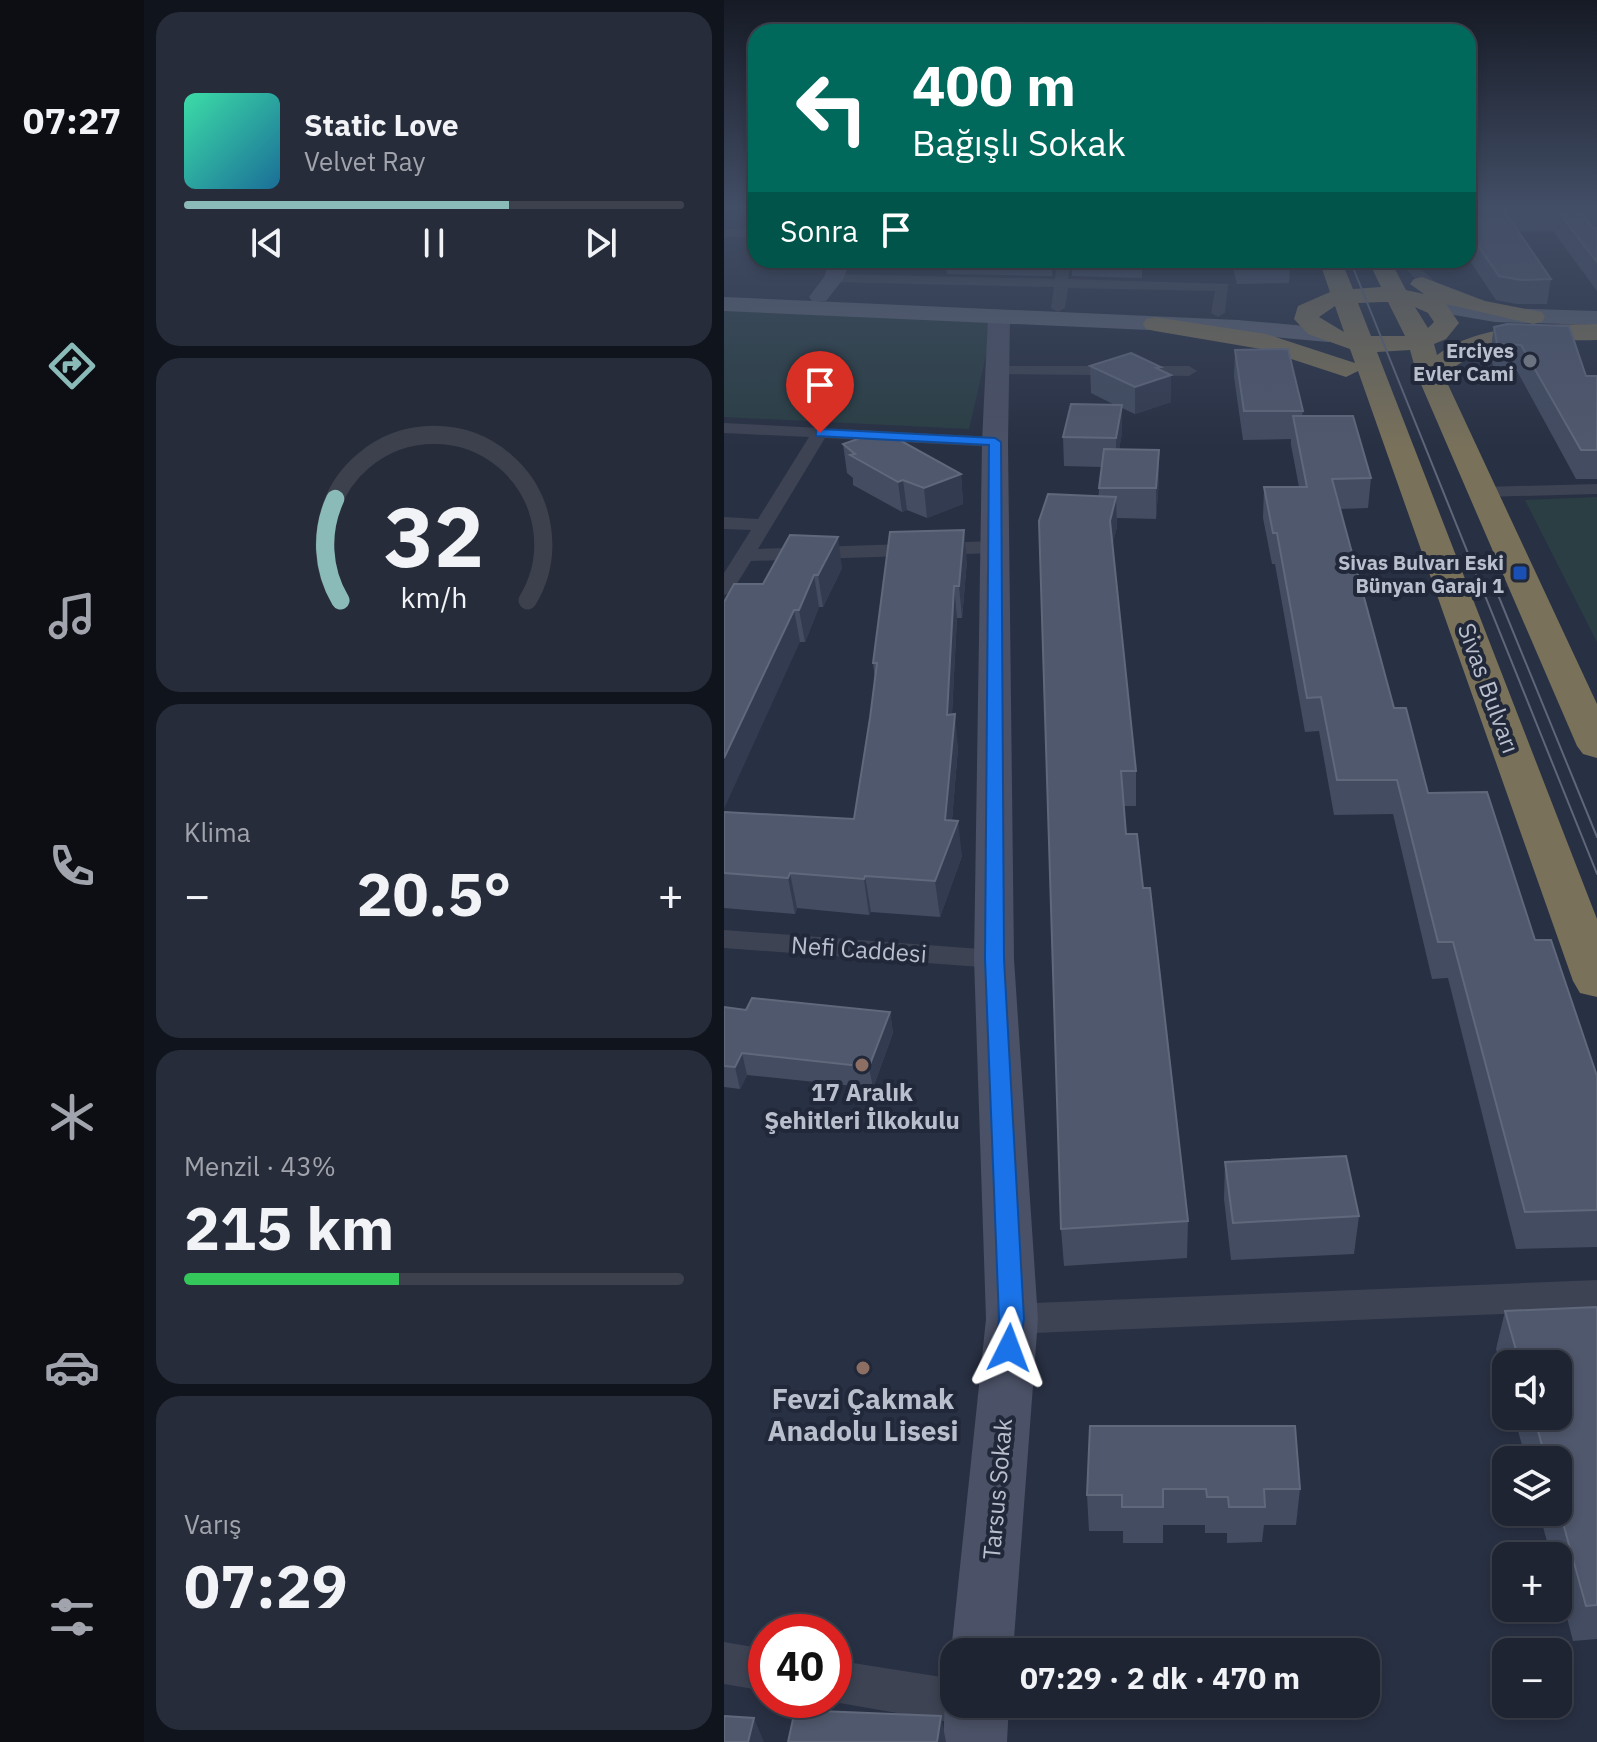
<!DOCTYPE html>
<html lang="tr">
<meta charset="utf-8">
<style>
body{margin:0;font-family:"IBM Plex Sans",sans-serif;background:#262c3a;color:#f1f3f6;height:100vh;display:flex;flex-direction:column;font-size:30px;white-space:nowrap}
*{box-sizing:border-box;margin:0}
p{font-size:26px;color:#a1a4ac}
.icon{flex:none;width:44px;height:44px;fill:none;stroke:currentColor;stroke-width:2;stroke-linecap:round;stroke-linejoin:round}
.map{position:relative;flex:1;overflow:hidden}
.panel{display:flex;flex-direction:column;gap:12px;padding:12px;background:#10141c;width:580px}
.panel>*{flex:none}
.top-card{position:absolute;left:24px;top:24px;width:728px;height:244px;border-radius:24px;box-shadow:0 4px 12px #0003,0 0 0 2px #3c414d;background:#00695c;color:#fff;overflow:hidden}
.fabs{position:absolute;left:768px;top:1350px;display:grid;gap:16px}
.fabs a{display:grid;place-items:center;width:80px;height:80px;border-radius:16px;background:#1e2432;box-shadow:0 4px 12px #0003,0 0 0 2px #3c414d;font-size:40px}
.speed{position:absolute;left:24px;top:1614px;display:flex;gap:16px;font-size:40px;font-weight:700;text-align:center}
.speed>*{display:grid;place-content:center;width:104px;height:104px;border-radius:50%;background:#1e2432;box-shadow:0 4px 12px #0003,0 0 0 2px #3c414d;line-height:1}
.speed .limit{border:12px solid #d22;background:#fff;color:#111}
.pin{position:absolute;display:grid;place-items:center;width:68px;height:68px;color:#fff;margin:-82px -34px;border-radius:50% 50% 50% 0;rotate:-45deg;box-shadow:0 0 8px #0007}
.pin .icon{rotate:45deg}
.me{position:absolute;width:88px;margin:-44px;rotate:3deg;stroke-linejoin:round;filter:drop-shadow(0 0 6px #0008)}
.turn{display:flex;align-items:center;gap:28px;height:168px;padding:0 32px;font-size:36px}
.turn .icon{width:104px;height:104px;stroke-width:2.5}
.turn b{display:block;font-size:56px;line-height:68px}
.then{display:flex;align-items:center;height:76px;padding:0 32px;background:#0003;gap:16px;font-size:30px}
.big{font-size:60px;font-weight:800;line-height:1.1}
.panel .tile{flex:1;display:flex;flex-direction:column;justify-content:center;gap:12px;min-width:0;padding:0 28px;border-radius:24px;background:#262c3a}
.panel .dial{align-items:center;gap:0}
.dial svg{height:208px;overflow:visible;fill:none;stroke:#3c414d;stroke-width:7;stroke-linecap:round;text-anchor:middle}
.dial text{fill:#f1f3f6;stroke:none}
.song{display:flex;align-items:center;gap:24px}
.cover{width:96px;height:96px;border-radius:12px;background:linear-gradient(135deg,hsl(160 70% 55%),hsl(200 70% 35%))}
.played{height:8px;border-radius:4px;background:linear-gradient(90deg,#8bbbb9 65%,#3c414d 65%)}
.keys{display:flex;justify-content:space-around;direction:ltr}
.heat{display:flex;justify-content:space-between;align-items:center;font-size:44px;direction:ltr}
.charge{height:12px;border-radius:6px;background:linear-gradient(90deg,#34c759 43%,#3c414d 0)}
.trip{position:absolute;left:216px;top:1638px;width:440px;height:80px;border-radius:24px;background:#1e2432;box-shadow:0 4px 12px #0003,0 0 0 2px #3c414d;font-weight:800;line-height:80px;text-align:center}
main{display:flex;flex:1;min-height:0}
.menu{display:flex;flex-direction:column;width:144px;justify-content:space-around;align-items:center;background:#0c0e14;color:#a1a4ac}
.menu .icon{width:56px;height:56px}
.menu .current{color:#8bbbb9}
.menu b{font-size:36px;color:#f1f3f6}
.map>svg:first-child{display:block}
</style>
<main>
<nav class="menu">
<b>07:27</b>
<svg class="icon current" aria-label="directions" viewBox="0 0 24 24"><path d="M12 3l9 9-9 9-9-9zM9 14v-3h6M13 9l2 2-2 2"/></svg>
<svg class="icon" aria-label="music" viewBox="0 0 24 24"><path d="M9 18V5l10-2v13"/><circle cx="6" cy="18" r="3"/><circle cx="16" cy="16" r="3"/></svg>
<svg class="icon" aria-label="phone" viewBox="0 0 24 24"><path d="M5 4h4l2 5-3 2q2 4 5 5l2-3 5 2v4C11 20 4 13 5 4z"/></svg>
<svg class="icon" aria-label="climate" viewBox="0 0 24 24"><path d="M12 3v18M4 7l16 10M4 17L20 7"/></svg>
<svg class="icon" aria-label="car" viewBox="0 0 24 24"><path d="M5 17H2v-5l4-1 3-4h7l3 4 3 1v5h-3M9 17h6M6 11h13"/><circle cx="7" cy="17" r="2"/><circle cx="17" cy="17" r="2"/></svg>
<svg class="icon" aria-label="filters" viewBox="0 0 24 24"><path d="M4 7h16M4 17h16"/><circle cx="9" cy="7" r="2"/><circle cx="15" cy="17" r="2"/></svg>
</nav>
<section class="panel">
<div class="tile">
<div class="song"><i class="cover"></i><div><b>Static Love</b><p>Velvet Ray</p></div></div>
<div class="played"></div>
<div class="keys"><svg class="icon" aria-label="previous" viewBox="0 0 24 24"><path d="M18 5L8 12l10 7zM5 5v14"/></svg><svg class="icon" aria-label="pause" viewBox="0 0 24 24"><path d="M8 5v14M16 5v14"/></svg><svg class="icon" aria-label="next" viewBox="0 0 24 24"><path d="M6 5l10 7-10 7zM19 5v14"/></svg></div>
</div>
<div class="tile dial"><svg viewBox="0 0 100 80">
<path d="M14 69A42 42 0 1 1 86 69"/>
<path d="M14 69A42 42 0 0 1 12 30" stroke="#8bbbb9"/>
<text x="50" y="56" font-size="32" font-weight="700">32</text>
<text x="50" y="72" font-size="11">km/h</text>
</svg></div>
<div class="tile"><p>Klima</p>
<div class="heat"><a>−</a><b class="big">20.5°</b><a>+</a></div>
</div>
<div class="tile"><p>Menzil · 43%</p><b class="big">215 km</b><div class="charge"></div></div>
<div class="tile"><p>Varış</p><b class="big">07:29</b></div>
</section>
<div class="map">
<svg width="873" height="1742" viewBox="0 0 873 1742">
<rect width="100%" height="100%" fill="#283043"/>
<!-- green -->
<g fill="#2a3e44">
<polygon points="0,308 270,321 245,429 0,417"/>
<polygon points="873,497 873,642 801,500"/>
</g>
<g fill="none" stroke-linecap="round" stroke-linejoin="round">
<!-- street -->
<g fill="#3d4353" fill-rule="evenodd">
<rect x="0" y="229" width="32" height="8"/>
<polygon points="333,260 347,260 344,279 504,284 501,313 494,317 487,313 491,291 344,288 341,308 334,312 327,308 330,287 110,282 103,278 110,274 331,279"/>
<polygon points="672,260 687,260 720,290 720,296 710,296"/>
<polygon points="274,366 465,366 473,371 465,376 268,374 266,371"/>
<polygon points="0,423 271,437 280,442 271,447 101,438 34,549 272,541 282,547 272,553 27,561 7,593 0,595 0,573 27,530 0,529 0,517 34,519 85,437 0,433"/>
<polygon points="873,484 873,494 759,497 750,492 759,487"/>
<polygon points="0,930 270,950 280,952 284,959 280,966 270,968 0,948"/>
<polygon points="873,1280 873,1310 288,1334 276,1330 270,1319 276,1308 288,1304"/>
<polygon points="0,1642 42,1649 42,1691 0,1684"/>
<polygon points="110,1660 230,1679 230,1704 250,1704 245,1716 230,1723 110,1702 104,1700 110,1700"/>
</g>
<!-- secondary -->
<g fill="#4b5166" fill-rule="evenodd">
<polygon points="106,260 126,260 120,278 102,301 88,301 85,297 100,277"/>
<polygon points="275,312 286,318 284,442 290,959 314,1319 289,1652 230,1652 230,1659 227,1652 262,1319 250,959 258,442 264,318"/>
<polygon points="230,1683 230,1704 285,1704 283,1742 219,1742 221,1704"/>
</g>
<!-- primary -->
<g fill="#5b6273" fill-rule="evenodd">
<polygon points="0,297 514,320 604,328 613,330 616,335 613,340 604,342 514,334 0,311"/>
<polygon points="703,297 771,308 873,311 873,325 771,322 695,309 691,304 695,299"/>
</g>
<!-- highway -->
<path fill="#79715a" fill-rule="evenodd" d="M 595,260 L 617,260 L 629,289 L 657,287 L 644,260 L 666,260 L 682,290 L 700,294 L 686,284 L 690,279 L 698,277 L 761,301 L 818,312 L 821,317 L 818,322 L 809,324 L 722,304 L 735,323 L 722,339 L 710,344 L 713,355 C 757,323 821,325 873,324 L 873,340 C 820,341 761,337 720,376 L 873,704 L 873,758 L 859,754 L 853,746 L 693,375 L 686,350 L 653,352 L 873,919 L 873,997 L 856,993 L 849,981 L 634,371 L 622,377 L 537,349 L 431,331 L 422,329 L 419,324 L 422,319 L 431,317 L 542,334 L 631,363 L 626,349 L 584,334 L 570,319 L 574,306 L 606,292 ZM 659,302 L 664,302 L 681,336 L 647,336 L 634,303 ZM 611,306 L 620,332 L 595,317 ZM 691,307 L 704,313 L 710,322 L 704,328 Z"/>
<!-- tram -->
<g stroke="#5f667a" stroke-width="2">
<polyline points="626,260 873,874"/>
<polyline points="770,585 873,837"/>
</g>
</g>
<!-- wall -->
<g fill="#434c61">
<polygon points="744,206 873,206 873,291 829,231 794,231 827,279 823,304 793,304 772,300 744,258"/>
<polygon points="221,260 331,260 328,276 223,274"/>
<polygon points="347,260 418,260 418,278 348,276"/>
<polygon points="507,260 566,260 565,283 513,284"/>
<polygon points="770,327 862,376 873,376 873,479 852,479 793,371 770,370 766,353"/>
<polygon points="511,350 579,411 578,416 647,478 644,508 616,509 670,708 704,793 811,940 873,1076 873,1247 792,1249 724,978 708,979 669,814 610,815 595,731 581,732 551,564 548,564 539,518 540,487 575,487 567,445 567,439 519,440 510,377"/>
<polygon points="366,366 437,371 447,375 447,402 411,414 398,408 398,433 395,449 435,450 435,479 432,519 393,518 393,527 388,544 412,771 412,806 400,806 402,834 419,888 464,1221 463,1258 340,1266 337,1229 375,488 378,467 340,466 339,437 391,405 367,393"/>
<polygon points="119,444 237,474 239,504 203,518 183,510 178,512 129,485 129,478 123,473"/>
<polygon points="243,561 238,618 233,618 228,714 234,748 228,820 238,856 216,917 147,912 145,915 73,908 71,914 0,908 0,812 130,819 146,718 151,680 149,663"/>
<polygon points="118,568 99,607 95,607 81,642 76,642 39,584"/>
<polygon points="0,1007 22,1010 166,1012 169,1033 149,1088 23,1075 16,1089 0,1087"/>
<polygon points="501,1162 635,1216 630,1254 507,1260 500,1199"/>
<polygon points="873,1307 873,1639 849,1641 834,1583 834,1556 827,1556 815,1512 834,1512 834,1460 802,1460 790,1416 834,1416 834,1364 782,1364 782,1385 772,1349 781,1311"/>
<polygon points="366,1426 576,1489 572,1525 540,1525 538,1542 503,1543 503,1533 481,1533 481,1525 439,1525 439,1543 399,1543 399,1531 365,1531 363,1495"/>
</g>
<!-- shaded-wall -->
<g fill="#333b50">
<polygon points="328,260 331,260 328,276"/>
<polygon points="437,367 437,378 447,375 447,402 411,414 411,387 432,368"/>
<polygon points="398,405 398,433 392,467 392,438"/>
<polygon points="435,450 435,479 432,519 432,488"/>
<polygon points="237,474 239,504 203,518 200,488"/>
<polygon points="179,480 183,510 178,512 174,482"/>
<polygon points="392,497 393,527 387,552 386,521"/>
<polygon points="240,530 243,561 238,618 235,586"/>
<polygon points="114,537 118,568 99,607 94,575"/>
<polygon points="90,575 95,607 81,642 75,610"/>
<polygon points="230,586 233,618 226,749 223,715"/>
<polygon points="70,610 76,642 0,809 0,758"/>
<polygon points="231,714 234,748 226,844 234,821 238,856 216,917 211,881 221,820"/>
<polygon points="66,873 73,908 71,914 64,878"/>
<polygon points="141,876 147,912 145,915 140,879"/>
<polygon points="166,1012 169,1033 149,1088 145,1067"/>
<polygon points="18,1053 23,1075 16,1089 11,1067"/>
<polygon points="217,1716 222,1742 213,1742"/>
<polygon points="30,1718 40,1742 24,1742"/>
</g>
<!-- building -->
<g fill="#50586d" stroke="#60687c" stroke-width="2">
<polygon points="744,206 853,206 869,228 873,228 873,262 832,209 779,209 827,279 797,280 775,276 744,231"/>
<polygon points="783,324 845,326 862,376 873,376 873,450 857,450 797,345 773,344 770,327"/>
<polygon points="564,349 579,411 520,411 511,350"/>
<polygon points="407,353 437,367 432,368 447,375 411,387 366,366"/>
<polygon points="347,404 398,405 392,438 339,437"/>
<polygon points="569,416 629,416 647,478 608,479 670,708 682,708 704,793 763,792 811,940 827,940 873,1076 873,1210 801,1212 729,942 714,942 673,780 613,780 597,697 583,698 553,533 549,533 540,487 583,487"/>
<polygon points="154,432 170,437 237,474 200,488 179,480 174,482 126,455 131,454 119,444"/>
<polygon points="380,449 435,450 432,488 375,488"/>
<polygon points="324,494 392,497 386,521 412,771 397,771 402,834 413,834 419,888 426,888 464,1221 337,1229 315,521"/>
<polygon points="240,530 235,586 230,586 223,715 231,714 221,820 234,821 211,881 141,876 140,879 66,873 64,878 0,873 0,812 130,819 146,718 153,663 149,663 166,532"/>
<polygon points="66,535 114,537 94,575 90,575 75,610 70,610 0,758 0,602 10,584 39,584"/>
<polygon points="28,998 166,1012 145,1067 18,1053 11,1067 0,1066 0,1007 22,1010"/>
<polygon points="622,1156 635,1216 509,1223 501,1162"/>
<polygon points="873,1307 873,1605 862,1606 834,1505 834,1460 822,1460 810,1416 834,1416 834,1364 796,1364 781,1311"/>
<polygon points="366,1426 571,1426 576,1489 540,1489 541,1507 505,1507 504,1497 483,1497 482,1489 439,1489 439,1507 398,1507 398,1495 363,1495"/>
<polygon points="71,1710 217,1716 213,1742 64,1742"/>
<polygon points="0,1716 30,1718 24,1742 0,1742"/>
</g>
<!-- sky -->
<linearGradient id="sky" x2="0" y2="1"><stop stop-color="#161a25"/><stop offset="0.46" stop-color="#424e66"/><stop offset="1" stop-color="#424e66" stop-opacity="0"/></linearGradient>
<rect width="873" height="449" fill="url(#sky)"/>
<!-- route -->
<polygon fill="#1a73e8" stroke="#114b97" stroke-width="2" points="96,429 271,438 277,442 280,959 300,1319 294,1356 285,1359 276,1356 272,1348 275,1319 261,959 265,445 92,436 92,430"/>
<!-- markers -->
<circle fill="#6b7280" stroke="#212839" stroke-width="3" cx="806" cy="361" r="8"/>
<rect fill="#1a4fb4" stroke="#212839" stroke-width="3" x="788" y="565" width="16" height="16" rx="4"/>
<g fill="#8d6e63" stroke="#212839" stroke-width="3">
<circle cx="138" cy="1065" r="8"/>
<circle cx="139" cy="1368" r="8"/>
</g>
<g text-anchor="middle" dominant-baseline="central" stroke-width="8" stroke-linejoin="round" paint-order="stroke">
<!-- far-poi labels -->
<g font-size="20" font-weight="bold" fill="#babfcd" stroke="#212839" text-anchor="end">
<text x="790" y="350">Erciyes<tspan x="790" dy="23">Evler Cami</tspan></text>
<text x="780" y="562">Sivas Bulvarı Eski<tspan x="780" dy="23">Bünyan Garajı 1</tspan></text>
</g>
<!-- street labels -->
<g font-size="24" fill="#babfcd" stroke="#212839">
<text transform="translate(765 688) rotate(70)">Sivas Bulvarı</text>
<text transform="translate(135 949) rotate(4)">Nefi Caddesi</text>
<text transform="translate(273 1489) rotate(-85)">Tarsus Sokak</text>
</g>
<!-- poi labels -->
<g font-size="24" font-weight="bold" fill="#babfcd" stroke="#212839">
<text x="138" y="1092">17 Aralık<tspan x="138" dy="28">Şehitleri İlkokulu</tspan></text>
</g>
<!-- near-poi labels -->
<g font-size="28" font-weight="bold" fill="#babfcd" stroke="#212839">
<text x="139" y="1398">Fevzi Çakmak<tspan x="139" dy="32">Anadolu Lisesi</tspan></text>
</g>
</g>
</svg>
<div class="fabs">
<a><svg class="icon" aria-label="sound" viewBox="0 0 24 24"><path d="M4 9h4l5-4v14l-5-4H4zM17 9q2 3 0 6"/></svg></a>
<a><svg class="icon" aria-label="layers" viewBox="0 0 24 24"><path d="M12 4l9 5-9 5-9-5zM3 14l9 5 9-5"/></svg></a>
<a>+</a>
<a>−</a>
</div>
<div class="speed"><div class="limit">40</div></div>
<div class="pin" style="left:96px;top:433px;background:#d93025"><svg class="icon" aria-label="arrive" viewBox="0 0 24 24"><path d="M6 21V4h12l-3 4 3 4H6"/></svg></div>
<svg class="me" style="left:285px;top:1348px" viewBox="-20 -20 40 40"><path d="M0-17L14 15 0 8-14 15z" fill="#1a73e8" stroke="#fff" stroke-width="4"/></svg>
<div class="trip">07:29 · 2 dk · 470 m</div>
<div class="top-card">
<div class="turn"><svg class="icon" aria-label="left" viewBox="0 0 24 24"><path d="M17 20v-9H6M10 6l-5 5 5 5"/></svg><div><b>400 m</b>Bağışlı Sokak</div></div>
<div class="then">Sonra<svg class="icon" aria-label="arrive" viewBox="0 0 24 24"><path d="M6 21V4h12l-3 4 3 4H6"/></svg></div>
</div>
</div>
</main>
